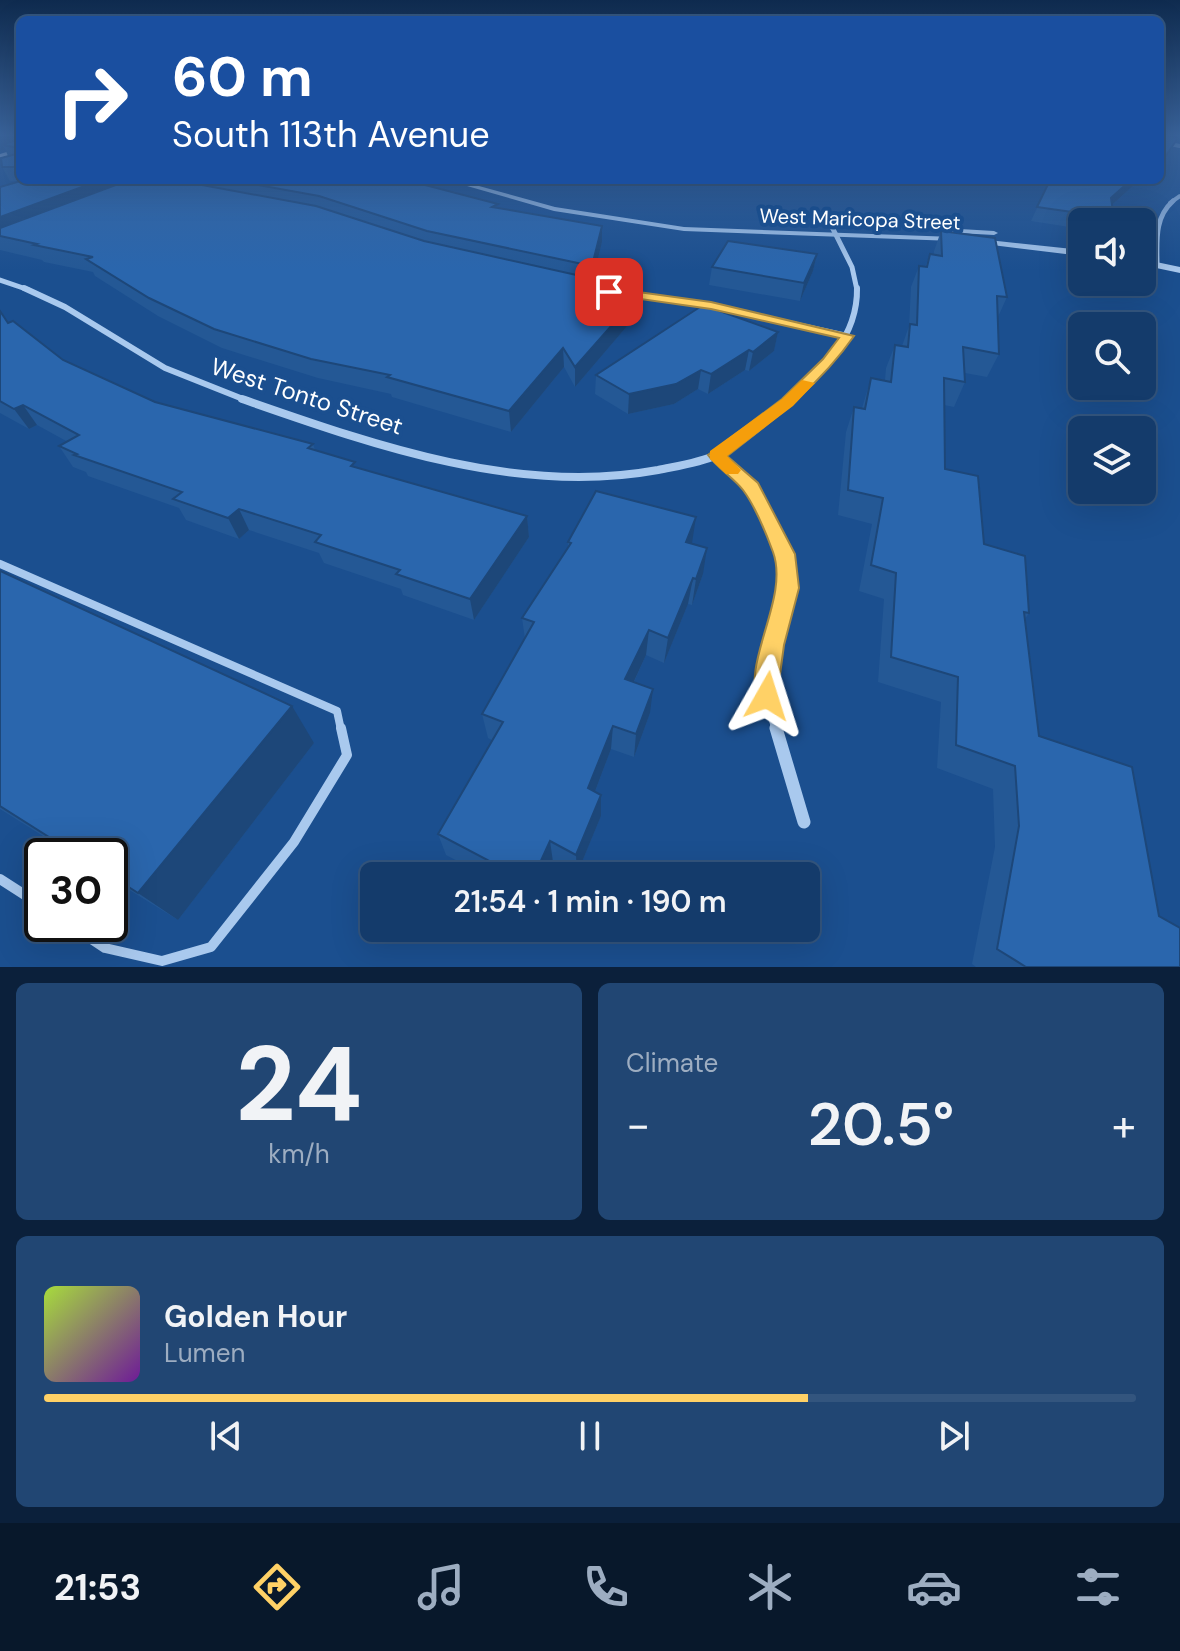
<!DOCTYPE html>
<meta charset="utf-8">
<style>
body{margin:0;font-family:"DM Sans",sans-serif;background:#214673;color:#f1f3f6;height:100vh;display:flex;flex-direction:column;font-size:30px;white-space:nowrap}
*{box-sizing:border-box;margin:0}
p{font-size:26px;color:#9dadc1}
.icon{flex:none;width:44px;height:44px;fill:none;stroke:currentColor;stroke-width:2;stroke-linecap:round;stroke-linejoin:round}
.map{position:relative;height:967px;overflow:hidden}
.drawer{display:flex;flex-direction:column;gap:16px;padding:16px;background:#0b203b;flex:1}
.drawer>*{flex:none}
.guide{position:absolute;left:16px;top:16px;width:1148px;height:168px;border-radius:12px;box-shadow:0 8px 32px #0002,0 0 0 2px #33557e;background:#1a4fa0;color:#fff;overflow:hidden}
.buttons{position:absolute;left:1068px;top:208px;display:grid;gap:16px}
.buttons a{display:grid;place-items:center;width:88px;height:88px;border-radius:12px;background:#143b6b;box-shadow:0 8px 32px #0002,0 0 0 2px #33557e;font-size:40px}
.speed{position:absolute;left:24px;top:838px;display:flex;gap:16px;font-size:40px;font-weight:700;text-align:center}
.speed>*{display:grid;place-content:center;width:104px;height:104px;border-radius:50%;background:#143b6b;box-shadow:0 8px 32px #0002,0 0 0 2px #33557e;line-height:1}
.speed .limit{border:4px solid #111;border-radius:12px;background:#fff;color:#111}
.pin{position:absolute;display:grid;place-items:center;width:68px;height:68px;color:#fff;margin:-34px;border-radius:16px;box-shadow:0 4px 12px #0006}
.me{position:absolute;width:88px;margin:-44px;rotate:6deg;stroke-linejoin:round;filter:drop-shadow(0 0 6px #0008)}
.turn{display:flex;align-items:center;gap:28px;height:168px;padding:0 24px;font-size:36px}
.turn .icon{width:104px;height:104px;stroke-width:2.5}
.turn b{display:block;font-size:56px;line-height:68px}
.big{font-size:60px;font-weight:600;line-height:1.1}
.drawer .tile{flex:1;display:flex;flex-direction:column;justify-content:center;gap:12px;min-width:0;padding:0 28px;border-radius:12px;background:#214673}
.drawer .dial{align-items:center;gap:0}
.dial b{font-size:104px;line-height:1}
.song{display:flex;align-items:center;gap:24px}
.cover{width:96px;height:96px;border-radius:12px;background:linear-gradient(135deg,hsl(80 70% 55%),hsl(280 70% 35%))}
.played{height:8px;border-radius:4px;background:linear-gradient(90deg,#ffd166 70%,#33557e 70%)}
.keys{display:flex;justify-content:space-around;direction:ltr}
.heat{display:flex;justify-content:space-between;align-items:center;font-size:44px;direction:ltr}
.drawer .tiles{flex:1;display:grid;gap:16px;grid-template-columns:1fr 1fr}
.tile:last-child{grid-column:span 2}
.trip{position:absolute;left:360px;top:862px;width:460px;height:80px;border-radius:12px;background:#143b6b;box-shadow:0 8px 32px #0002,0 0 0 2px #33557e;font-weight:600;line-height:80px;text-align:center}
.menu{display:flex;height:128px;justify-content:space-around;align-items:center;background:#08182b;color:#9dadc1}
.menu .icon{width:56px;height:56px}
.menu .active{color:#ffd166}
.menu b{font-size:36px;color:#f1f3f6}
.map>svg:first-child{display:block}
</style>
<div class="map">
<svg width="1180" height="967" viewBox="0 0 1180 967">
<rect width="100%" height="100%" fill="#1b4f8f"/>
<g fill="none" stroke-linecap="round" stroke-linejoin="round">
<!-- service-far1 -->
<polyline stroke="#a9c9ee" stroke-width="8" points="0,564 337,711 341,730"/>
<!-- service -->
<g stroke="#a9c9ee" stroke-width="10">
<polyline points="0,879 42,906"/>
<polyline points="69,924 105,948 162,961 211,947 294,842 347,755 341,728"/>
</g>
<!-- minor-far5 -->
<g stroke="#a9c9ee" stroke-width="4">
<polyline points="1160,142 1180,146"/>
<polyline points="1170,203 1180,196"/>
</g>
<!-- minor-far4 -->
<g stroke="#a9c9ee" stroke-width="5">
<polyline points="832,227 852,267 857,290"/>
<path d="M 1157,265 C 1157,241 1154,218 1173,201"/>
<polyline points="0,280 29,290"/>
</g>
<!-- minor-far3 -->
<g stroke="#a9c9ee" stroke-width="6">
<polyline points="24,288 65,307 165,368 248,401"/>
<polyline points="620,293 711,306 847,336"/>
<path d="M 787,401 C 822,370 858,338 857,288"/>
</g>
<!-- minor-far2 -->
<g stroke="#a9c9ee" stroke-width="8">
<path d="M 242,399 C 374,445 517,496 658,470 C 677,466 699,463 717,455 C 744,442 768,419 789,399"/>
<polyline points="716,455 751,487 780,545"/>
</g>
<!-- minor-far1 -->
<path stroke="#a9c9ee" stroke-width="10" d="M 777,730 C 774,719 768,706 767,694 C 765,643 802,591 779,543"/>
<!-- minor -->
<polyline stroke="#a9c9ee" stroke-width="13" points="776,728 804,822"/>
<!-- tertiary -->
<g fill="#a9c9ee" fill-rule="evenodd">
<polygon points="446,180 457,180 555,207 684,227 954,237 958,239 954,241 684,231 554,211"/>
<polygon points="943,228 994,231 998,233 994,235 940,232 939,230"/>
<polygon points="979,239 1082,250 1082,256 976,243 975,241"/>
<polygon points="1142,259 1180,267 1180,273 1142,265"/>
</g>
<!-- secondary -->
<polygon fill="#d6e6fa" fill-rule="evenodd" points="20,148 20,152 0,158 0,154"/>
</g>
<!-- wall -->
<g fill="#245895">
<polygon points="0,134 11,142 20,143 20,180 406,180 498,208 602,226 602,242 593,278 629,301 624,306 628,325 575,387 564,367 511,432 392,397 391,394 318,378 222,348 158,316 95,276 93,272 44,262 42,260 0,250 0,187 20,181 10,181 2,167 8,156 5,149 0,151"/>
<polygon points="1160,134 1180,134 1180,141 1176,141 1160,166"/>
<polygon points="1050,180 1151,180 1147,186 1135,184 1112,205 1114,218 1112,222 1082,222 1082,229 1031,221"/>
<polygon points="941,231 1007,297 998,317 999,354 987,377 965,373 965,382 954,407 944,405 945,469 984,544 1029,613 1025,619 1039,736 1159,916 1180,967 976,967 972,964 995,847 993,789 937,768 941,702 878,682 884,599 859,591 872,524 838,515 846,432 854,407 862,408 871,378 885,380 886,368 895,345 902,346 909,326 911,287 919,266 925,267 930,254 934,255 934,251"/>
<polygon points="817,254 813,271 800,301 709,285 712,267"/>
<polygon points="0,311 8,323 63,360 155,402 313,444 315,450 357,468 527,516 529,537 474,620 403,595 401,589 324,563 319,553 249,530 239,539 186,520 179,508 88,476 86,472 73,467 59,446 68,442 37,425 29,429 0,413"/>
<polygon points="778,332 774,351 749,371 745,370 708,394 698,389 674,404 628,414 595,394 596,375"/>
<polygon points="568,542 692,544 703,574 692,605 688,604 664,663 646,655 634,682 650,713 634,757 611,749 595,792 601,816 577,874 553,862 546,876 486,876 446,855 438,834 492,740 488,738 482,714 525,639 522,618 568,547"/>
<polygon points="0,571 314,743 178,920 110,878 110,856 75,856 0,809"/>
</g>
<!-- shaded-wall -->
<g fill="#1d4779">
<polygon points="7,134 14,147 2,145 5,149 0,151 0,136"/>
<polygon points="101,180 130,180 0,236 0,217"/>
<polygon points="1131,180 1136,180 1135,184 1104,212 1111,198"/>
<polygon points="602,226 602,242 592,283 592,266"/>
<polygon points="817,254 813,271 800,301 804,283"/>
<polygon points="630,283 629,301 610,321 611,303"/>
<polygon points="628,307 628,325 575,387 575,367"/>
<polygon points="778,332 774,351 749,371 753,352"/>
<polygon points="563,348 564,367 511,432 509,411"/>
<polygon points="749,350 745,370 708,394 711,374"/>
<polygon points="701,370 698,389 674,404 628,414 629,394"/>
<polygon points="23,405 37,425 29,429 14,409"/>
<polygon points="239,509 249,530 239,539 228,518"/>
<polygon points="527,516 529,537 474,620 470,599"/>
<polygon points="696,517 692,543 682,568 686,542"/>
<polygon points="707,548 703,574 692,605 696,579"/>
<polygon points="693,578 688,604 664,663 668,638"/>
<polygon points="649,630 646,655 624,703 625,679"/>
<polygon points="653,689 650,713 634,757 636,734"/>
<polygon points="292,706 314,743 178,920 138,893"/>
<polygon points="613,726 611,749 588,810 588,788"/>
<polygon points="601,795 601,816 577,874 576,855"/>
<polygon points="550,841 553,862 546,876 534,876"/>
</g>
<!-- building -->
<g fill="#2a66ad" stroke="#1d4779" stroke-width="2">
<polygon points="1160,134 1178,138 1160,164"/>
<polygon points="16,140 20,143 20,148 2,145"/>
<polygon points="20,153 20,167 2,167 1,158"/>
<polygon points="24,180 101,180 0,217 0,187"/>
<polygon points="129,180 175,180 316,206 424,241 581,276 630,283 611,303 628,307 575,367 563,348 509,411 387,377 390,375 311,359 214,329 149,298 86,259 93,257 34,245 37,244 0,236 0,228"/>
<polygon points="231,180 346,180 347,183 363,180 406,180 498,204 492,207 602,226 592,266 427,231 319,196"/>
<polygon points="1050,180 1131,180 1111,198 1114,218 1037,207"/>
<polygon points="941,231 995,238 1007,297 997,296 999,354 963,347 965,382 944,378 945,469 978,476 984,544 1025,556 1029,613 1024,612 1039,736 1132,767 1159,916 1180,928 1180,967 1026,967 997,949 1019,826 1015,766 956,745 958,677 891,657 896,573 871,565 883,498 848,490 854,407 865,409 871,378 891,382 895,345 908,347 910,324 917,325 919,266 927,267 930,254 942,256"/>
<polygon points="728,241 817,254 804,283 712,267"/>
<polygon points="703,305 778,332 753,352 749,350 711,374 701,370 676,384 629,394 596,375"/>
<polygon points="0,311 8,323 13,321 63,360 155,402 313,444 308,448 355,462 351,466 527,516 470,599 396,574 400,570 315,542 321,535 239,509 228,518 173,499 182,492 74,455 77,454 59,446 79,435 23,405 14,409 0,401"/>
<polygon points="596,491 696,517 686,542 707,548 696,579 693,578 668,638 649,630 625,679 653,689 636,734 613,726 588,788 601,795 576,855 550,841 534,876 518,876 438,834 503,722 482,714 534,622 522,618 571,543 568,542"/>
<polygon points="0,571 292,706 138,893 110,875 110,856 79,856 0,806"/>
</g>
<!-- sky -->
<linearGradient id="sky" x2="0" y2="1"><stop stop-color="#0f2b4f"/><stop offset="0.5" stop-color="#39639b"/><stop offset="1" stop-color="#39639b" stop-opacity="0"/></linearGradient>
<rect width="1180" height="270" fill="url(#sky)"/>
<!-- route -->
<path fill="#ffd166" stroke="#a68842" stroke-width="2" d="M 609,288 L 711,302 L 854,336 C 820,385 775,419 727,456 L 758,483 L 795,554 L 799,588 L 784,645 L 776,704 L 767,707 L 759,704 C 740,663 790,599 773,552 C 766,533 755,506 743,490 C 733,477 718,469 708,455 L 782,399 L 823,359 L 839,338 L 711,309 L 605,294 L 605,289 Z"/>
<!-- slow -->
<polygon fill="#f59e0b" points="802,380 815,383 793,406 727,456 741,470 738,474 726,474 710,459 710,451 782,399"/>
<g text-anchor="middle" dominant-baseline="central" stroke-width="8" stroke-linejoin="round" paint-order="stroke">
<!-- far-street labels -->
<g font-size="20" fill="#fff" stroke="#1b4f8f">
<text transform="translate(860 219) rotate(2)">West Maricopa Street</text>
</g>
<!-- street labels -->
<g font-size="24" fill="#fff" stroke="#1b4f8f">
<text transform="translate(307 396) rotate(18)">West Tonto Street</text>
</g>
</g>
</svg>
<div class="buttons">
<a><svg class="icon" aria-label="sound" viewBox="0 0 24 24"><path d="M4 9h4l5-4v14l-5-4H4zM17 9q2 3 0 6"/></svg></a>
<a><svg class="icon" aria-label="search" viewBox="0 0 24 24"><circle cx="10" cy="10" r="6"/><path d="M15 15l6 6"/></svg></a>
<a><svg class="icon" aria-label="layers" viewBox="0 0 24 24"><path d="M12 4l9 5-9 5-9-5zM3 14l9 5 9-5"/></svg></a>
</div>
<div class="speed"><div class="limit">30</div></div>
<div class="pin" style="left:609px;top:292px;background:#d93025"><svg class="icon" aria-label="arrive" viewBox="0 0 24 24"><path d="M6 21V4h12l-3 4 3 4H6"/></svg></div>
<svg class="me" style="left:767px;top:696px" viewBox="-20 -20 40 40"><path d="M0-17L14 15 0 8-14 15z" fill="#ffd166" stroke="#fff" stroke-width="4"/></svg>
<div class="trip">21:54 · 1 min · 190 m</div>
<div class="guide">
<div class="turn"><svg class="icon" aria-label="right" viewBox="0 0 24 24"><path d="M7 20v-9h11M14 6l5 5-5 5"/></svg><div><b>60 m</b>South 113th Avenue</div></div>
</div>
</div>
<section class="drawer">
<div class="tiles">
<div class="tile dial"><b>24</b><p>km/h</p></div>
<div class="tile"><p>Climate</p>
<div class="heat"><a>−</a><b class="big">20.5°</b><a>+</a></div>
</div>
<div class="tile">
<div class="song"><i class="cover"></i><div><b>Golden Hour</b><p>Lumen</p></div></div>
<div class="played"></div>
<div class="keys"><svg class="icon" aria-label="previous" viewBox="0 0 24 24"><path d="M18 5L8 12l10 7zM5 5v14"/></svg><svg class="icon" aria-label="pause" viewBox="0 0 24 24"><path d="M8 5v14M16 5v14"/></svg><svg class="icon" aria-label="next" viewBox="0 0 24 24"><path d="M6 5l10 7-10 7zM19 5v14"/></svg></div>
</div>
</div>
</section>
<nav class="menu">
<b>21:53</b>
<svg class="icon active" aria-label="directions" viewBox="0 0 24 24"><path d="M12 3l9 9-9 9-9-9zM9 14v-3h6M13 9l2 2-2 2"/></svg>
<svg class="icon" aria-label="music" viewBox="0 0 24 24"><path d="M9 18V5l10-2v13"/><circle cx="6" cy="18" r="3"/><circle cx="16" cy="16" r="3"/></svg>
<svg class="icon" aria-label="phone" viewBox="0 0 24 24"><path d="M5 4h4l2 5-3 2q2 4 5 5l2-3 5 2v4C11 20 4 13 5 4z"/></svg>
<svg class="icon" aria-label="climate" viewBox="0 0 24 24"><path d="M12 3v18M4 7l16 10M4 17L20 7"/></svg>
<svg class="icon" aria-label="car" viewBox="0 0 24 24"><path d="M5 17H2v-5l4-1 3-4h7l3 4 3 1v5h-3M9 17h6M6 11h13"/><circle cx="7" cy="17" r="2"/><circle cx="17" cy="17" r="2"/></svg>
<svg class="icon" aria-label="filters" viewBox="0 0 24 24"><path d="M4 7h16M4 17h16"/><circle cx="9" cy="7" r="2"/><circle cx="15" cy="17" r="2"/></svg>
</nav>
